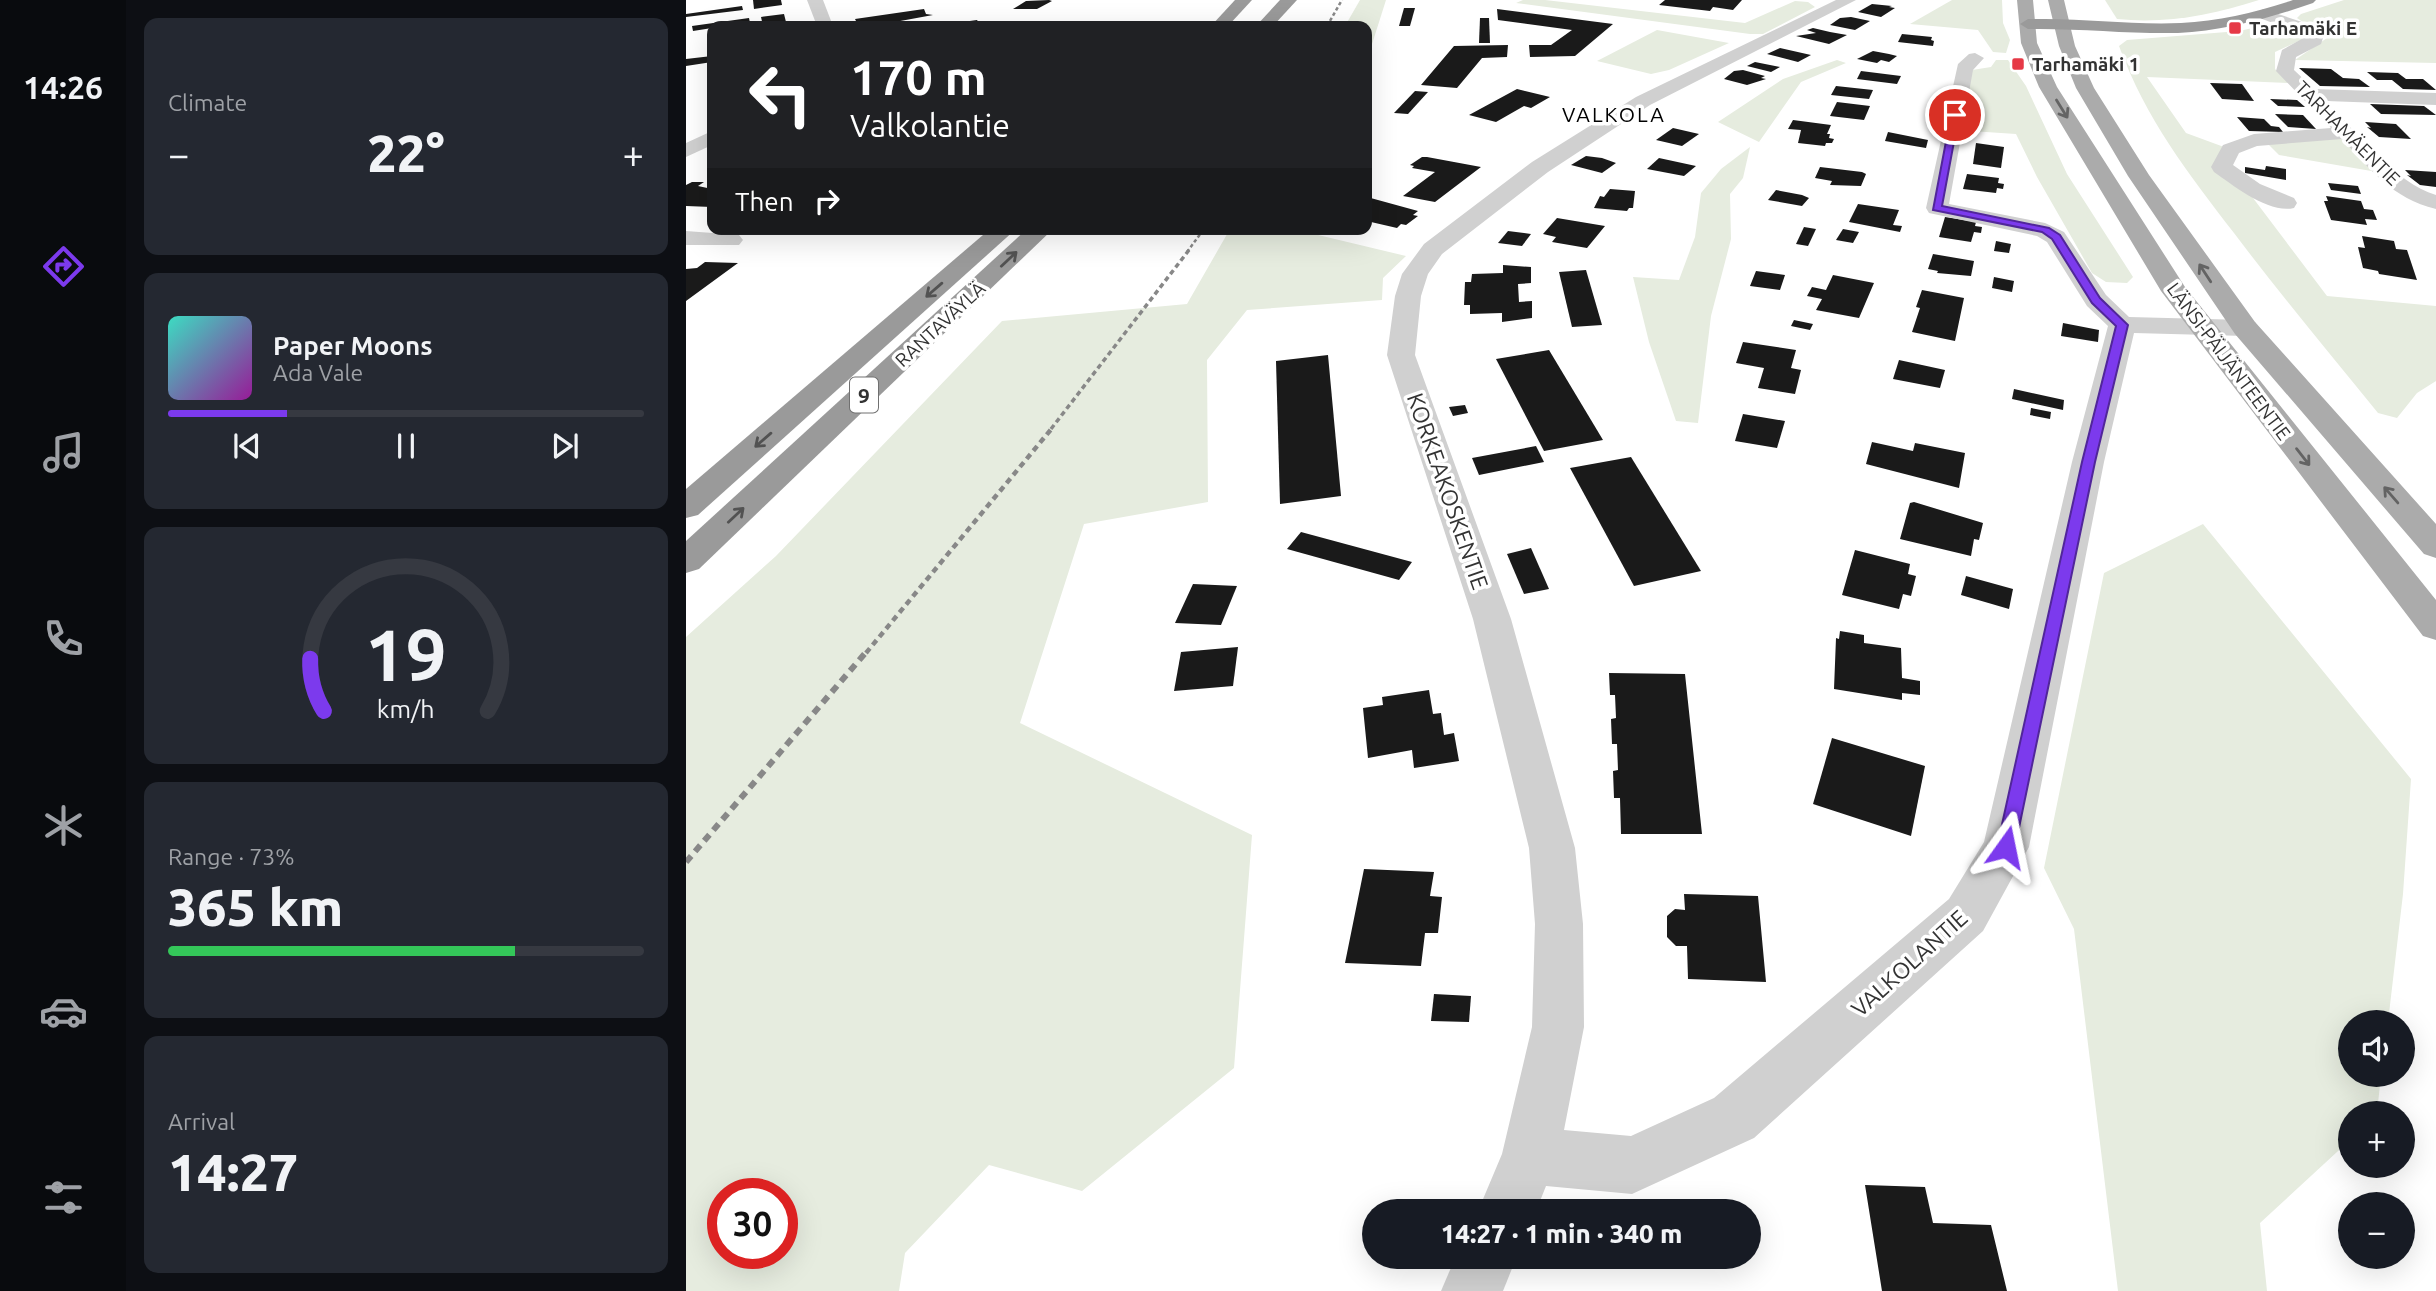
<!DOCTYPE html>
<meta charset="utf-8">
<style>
body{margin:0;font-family:Ubuntu,sans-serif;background:#242831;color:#f1f3f6;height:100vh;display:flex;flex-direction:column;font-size:26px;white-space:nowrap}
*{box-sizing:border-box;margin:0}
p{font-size:23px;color:#9ea1a6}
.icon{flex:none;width:38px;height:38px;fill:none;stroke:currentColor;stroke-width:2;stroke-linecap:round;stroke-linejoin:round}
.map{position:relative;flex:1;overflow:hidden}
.details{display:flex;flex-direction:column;gap:18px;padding:18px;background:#0d0f14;width:560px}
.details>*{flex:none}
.banner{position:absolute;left:21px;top:21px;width:665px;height:214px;border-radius:14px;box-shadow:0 7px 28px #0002;background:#202124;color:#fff;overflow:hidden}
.tools{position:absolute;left:1652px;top:1010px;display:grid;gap:14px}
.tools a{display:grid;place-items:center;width:77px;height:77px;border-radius:50%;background:#171b24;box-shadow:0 7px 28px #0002;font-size:35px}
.speed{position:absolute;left:21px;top:1178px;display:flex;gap:14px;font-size:35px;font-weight:700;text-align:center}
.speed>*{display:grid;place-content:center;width:91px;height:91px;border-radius:50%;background:#171b24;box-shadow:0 7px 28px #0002;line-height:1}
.speed .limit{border:10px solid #d22;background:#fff;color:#111}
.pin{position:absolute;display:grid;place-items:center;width:60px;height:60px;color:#fff;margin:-30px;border:4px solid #fff;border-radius:50%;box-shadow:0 2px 7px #0007}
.me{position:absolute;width:77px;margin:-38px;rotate:12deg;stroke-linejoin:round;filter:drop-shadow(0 0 5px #0008)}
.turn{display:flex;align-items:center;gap:24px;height:147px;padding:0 28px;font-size:32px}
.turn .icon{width:91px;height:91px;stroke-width:2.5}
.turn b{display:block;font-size:49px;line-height:60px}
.then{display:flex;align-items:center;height:66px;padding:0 28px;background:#0003;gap:14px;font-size:26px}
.big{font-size:52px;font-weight:800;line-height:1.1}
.details .card{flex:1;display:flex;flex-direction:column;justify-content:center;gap:10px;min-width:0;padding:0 24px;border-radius:14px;background:#242831}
.details .dial{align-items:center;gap:0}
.dial svg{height:182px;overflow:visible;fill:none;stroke:#363941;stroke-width:7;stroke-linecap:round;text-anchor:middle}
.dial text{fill:#f1f3f6;stroke:none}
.song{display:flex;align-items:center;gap:21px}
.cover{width:84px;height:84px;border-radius:10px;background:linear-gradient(135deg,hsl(170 70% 55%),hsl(300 70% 35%))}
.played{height:7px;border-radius:4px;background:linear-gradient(90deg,#7c3aed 25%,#363941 25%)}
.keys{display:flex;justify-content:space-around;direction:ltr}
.heat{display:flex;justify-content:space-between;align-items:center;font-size:38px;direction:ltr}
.charge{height:10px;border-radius:5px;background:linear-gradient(90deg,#34c759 73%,#363941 0)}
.trip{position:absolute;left:676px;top:1199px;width:399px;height:70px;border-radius:35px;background:#171b24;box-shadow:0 7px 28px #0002;font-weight:800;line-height:70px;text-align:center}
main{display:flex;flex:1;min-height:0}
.dock{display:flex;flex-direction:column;width:126px;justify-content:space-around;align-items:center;background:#090b0e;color:#9ea1a6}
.dock .icon{width:49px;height:49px}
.dock .selected{color:#7c3aed}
.dock b{font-size:32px;color:#f1f3f6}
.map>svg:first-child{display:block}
</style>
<main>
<nav class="dock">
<b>14:26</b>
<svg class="icon selected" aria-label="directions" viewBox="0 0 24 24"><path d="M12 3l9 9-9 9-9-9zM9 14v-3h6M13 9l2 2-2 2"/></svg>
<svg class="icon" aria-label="music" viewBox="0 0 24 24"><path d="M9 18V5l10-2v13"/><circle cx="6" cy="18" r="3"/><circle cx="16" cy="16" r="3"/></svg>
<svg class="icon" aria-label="phone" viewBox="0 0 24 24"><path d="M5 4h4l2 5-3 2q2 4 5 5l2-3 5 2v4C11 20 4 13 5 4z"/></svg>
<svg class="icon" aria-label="climate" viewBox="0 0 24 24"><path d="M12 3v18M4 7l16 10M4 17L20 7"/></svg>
<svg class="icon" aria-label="car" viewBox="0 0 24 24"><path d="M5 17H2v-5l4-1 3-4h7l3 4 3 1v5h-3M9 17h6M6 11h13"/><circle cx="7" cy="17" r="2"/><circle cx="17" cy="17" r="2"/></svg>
<svg class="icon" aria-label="filters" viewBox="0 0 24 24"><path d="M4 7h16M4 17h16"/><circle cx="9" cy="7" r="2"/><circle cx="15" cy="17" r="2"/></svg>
</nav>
<section class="details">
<div class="card"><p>Climate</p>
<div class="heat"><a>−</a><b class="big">22°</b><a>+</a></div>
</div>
<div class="card">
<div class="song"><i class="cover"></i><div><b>Paper Moons</b><p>Ada Vale</p></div></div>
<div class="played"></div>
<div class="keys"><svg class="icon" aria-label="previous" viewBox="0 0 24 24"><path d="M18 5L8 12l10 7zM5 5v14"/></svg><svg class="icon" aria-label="pause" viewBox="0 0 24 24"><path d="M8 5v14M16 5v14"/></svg><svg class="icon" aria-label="next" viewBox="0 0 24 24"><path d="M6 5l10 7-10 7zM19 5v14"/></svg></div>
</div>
<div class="card dial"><svg viewBox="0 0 100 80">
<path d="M14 69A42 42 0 1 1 86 69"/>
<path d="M14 69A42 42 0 0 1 8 46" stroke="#7c3aed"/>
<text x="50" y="56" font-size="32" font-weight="700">19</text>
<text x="50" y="72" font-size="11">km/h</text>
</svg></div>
<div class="card"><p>Range · 73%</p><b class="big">365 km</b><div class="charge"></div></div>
<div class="card"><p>Arrival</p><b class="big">14:27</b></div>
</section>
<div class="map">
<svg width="1750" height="1291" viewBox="0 0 1750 1291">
<rect width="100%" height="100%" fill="#fff"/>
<!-- green -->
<g fill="#e6ecdf" fill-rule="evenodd">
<polygon points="674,0 700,0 681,60 681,26 659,26"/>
<polygon points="837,0 859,0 1059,23 1109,1 1122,2 1129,7 1077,34 1064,34 830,3"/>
<polygon points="1266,0 1316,0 1317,23 1324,40 1320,53 1307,52 1292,30 1224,24"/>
<path d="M 1419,0 L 1573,0 C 1527,15 1480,24 1431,19 Z"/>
<polygon points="1658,0 1750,0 1750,63 1609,60 1641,38 1611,18 1615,14"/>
<path d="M 1585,24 L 1598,26 L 1617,34 L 1617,39 L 1589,52 L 1589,69 L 1603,83 L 1461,77 L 1500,133 L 1538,147 L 1527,167 L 1564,194 L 1641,296 L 1750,306 L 1750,381 L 1731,393 L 1711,418 L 1692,413 C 1643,353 1594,294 1548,233 C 1501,172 1460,119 1433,46 L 1441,40 L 1553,31 Z"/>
<polygon points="971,30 1043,43 983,70 965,74 911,61"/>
<polygon points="1151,60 1160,63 1115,82 1073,142 1032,122 1097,79"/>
<polygon points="1310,60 1322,60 1340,86 1381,174 1447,277 1441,283 1420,282 1406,273 1351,177 1330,134 1270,130 1286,70 1305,67"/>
<polygon points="1656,137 1691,172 1593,155 1580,142"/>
<polygon points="1064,147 1057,178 1044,194 1045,239 1025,316 1012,423 990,421 963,342 947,277 993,280 1009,237 1015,193 1035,169"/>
<path d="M 544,229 L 607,229 L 720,256 L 697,278 L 696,300 L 561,310 L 521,360 L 522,502 L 398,524 L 334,723 L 566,835 L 548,1068 L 396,1191 L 303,1165 L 219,1253 L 213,1291 L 0,1291 L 0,637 L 90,556 L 316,321 L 501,304 ZM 37,1194 L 96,1194 L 96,1253 L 37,1253 Z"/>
<polygon points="1517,524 1725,779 1717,894 1702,1022 1664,1022 1664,1074 1695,1075 1691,1113 1664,1113 1664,1140 1574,1223 1581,1291 1432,1291 1388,929 1358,868 1418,573"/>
</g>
<!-- building -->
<g fill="#1a1a1a">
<polygon points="67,0 95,0 96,5 68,9"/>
<polygon points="363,0 366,1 351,9 327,9 340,1"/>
<polygon points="979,0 1056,0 1047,10 1027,7 1024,11 973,5"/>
<polygon points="1186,4 1206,6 1203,7 1209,8 1195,17 1172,12"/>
<polygon points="56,6 57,10 0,17 0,14"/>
<polygon points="718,8 729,8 724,26 713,26"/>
<polygon points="238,9 240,14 247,15 187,26 169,26 168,24 171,23 169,19"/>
<polygon points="811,9 927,24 889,56 844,57 843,45 865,45 886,30 812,20"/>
<polygon points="98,14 101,26 77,26 75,17"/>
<polygon points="1165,17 1184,21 1169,30 1144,25 1154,18"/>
<polygon points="63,18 64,23 26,26 26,28 7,31 6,26"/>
<polygon points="794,18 803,18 804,43 793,43"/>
<polygon points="291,20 293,23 255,26 255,25"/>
<polygon points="1127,28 1144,32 1161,35 1143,44 1110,36 1130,33 1121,30"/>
<polygon points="1216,34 1246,37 1245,40 1248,41 1247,46 1212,42"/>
<polygon points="822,45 821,57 796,58 771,88 735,85 768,46"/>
<polygon points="1094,48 1125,55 1112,62 1081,54"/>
<polygon points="1187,51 1203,54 1211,56 1203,62 1195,60 1191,63 1171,59"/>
<polygon points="26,56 26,62 0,66 0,59"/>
<polygon points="1069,62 1094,67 1085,72 1061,66"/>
<polygon points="1613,68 1645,69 1657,78 1673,79 1684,87 1634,86"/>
<polygon points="1057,70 1079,76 1075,78 1080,79 1061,85 1038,79 1048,71"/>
<polygon points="1175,71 1215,76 1211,84 1171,79"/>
<polygon points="1681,72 1712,73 1720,79 1737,79 1750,90 1717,89 1706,80 1691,80"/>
<polygon points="1524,83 1556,84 1568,101 1536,99"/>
<polygon points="1150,86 1187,90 1183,99 1145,95"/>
<polygon points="831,89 864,97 845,108 838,106 810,122 783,115"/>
<polygon points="729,91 742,92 722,114 708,113"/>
<polygon points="1584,99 1611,100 1619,107 1592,106"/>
<polygon points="1151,102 1184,106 1178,120 1144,116"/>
<polygon points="1684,104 1738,106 1750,115 1695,114"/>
<polygon points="1589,114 1617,115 1630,129 1602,127"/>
<polygon points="1551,117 1578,119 1585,126 1593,127 1597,132 1563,131"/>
<polygon points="1107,120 1145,125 1141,134 1144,134 1143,138 1148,139 1146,143 1140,143 1139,146 1112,143 1115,130 1102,129"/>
<polygon points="1679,122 1710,124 1725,139 1693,137 1681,127 1685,128"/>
<polygon points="987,128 1013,134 996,146 970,140"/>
<polygon points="1202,132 1242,140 1240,148 1199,141"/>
<polygon points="1290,143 1318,147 1315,168 1287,164"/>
<polygon points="900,156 916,158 930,163 916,173 885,165"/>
<polygon points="736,157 741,157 795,167 749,202 717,196 749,172 726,168 728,166 724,165"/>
<polygon points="973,158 1010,166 998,176 961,169"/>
<polygon points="1580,166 1600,169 1600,180 1559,173 1559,167 1579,170"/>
<polygon points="1134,167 1176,172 1180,174 1175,186 1144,185 1146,181 1129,178"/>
<polygon points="1719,170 1750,172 1750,187 1734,185 1721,175 1725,176"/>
<polygon points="1281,174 1313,178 1312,183 1318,184 1317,189 1311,188 1310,193 1277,189"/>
<polygon points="6,182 18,182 12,186 26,189 26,207 0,206 0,185"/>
<polygon points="1642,183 1672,186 1675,194 1645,190"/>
<polygon points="924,189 949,191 947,208 943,208 941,211 908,208 914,196 918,197"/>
<polygon points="1090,190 1116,195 1123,198 1116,206 1082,200"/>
<polygon points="1640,196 1675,201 1678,209 1687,210 1691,220 1679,219 1681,225 1645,220 1638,201 1642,201"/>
<polygon points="681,197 732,211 727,215 732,216 720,225 715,224 711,228 685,222 681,225"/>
<polygon points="1172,204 1213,210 1207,225 1216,226 1214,232 1163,222"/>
<polygon points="1259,217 1290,222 1289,226 1296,227 1295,233 1288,232 1285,242 1253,237"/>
<polygon points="871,218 919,226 901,248 866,242 870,237 857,234"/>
<polygon points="1118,227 1130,229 1122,246 1110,244"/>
<polygon points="1157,229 1173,232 1167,243 1150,240"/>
<polygon points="822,231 845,234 836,246 812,243"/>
<polygon points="1676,236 1708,241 1710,249 1721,250 1731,280 1693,274 1692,271 1677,268 1672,247 1679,248"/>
<polygon points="1310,241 1325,244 1323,253 1308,251"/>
<polygon points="1247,254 1288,261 1285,276 1251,273 1252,271 1242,269"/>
<polygon points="19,262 52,263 0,301 0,269 11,268"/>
<polygon points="817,265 845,267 845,283 832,284 833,302 846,301 846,318 816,322 816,313 784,314 784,305 778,305 779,282 785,282 786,274 817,273"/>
<polygon points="900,270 916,325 886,327 873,272"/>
<polygon points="1070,271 1099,275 1094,290 1064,286"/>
<polygon points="1147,275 1188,283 1173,318 1130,310 1136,299 1121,296 1126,287 1140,290"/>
<polygon points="1308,277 1328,281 1326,292 1306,288"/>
<polygon points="1236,290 1278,298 1269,341 1226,332 1234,308 1230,307"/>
<polygon points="1108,320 1127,324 1124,330 1105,326"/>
<polygon points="1377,323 1413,330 1412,342 1375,336"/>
<polygon points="1057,342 1110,350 1105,368 1115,370 1109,394 1072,388 1078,368 1050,363"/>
<polygon points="863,350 917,440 858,451 810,359"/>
<polygon points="642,355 655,496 594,504 590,361"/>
<polygon points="1213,360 1259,370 1254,388 1207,379"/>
<polygon points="1328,389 1378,400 1377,410 1326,399"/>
<polygon points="779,405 782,413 767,416 763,407"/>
<polygon points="1345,408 1365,412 1364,419 1344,415"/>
<polygon points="1057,414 1099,421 1091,448 1049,441"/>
<polygon points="1186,442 1227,451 1229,443 1279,453 1273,488 1180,464"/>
<polygon points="850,446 858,462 793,475 786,458"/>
<polygon points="945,457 1015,571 948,586 884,468"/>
<polygon points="1228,502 1297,523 1293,540 1288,539 1285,556 1214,539 1224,503"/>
<polygon points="615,532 726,562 713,580 601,549"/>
<polygon points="845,548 863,589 838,594 821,554"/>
<polygon points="1169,550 1224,564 1222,574 1230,576 1225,596 1217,594 1213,609 1156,595"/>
<polygon points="1280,576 1327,589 1323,609 1275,595"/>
<polygon points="507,584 551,586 535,625 489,623"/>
<polygon points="1154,631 1178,635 1178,643 1215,648 1216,678 1234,681 1234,695 1216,693 1216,700 1148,689 1150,638 1153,639"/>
<polygon points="552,647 547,686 488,691 495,652"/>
<polygon points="923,673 999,674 1016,834 935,834 934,798 928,798 927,771 932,770 931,744 926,744 925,719 930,718 929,695 924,695"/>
<polygon points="743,690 747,714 755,713 758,735 768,733 773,761 728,768 726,750 682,758 677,708 697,705 696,697"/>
<polygon points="1146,738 1239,766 1225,836 1127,804"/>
<polygon points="678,869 748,872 744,896 756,897 752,933 739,933 735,966 659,963"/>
<polygon points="998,894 1072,896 1080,982 1002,979 1001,946 990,946 981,937 981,916 989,909 999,910"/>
<polygon points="748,994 785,996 783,1022 745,1021"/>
<polygon points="1179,1185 1239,1187 1247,1223 1305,1225 1321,1291 1196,1291"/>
</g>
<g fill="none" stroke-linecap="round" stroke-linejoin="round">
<!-- minor -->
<g fill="#d0d0d0" fill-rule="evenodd">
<polygon points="121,0 137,0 147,26 131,26"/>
<polygon points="1150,0 1170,0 964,105 862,172 756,254 742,274 735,296 729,355 825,619 889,848 897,924 898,1027 878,1130 945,1136 1028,1098 1263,899 1298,842 1386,462 1422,326 1401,306 1361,242 1351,236 1243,213 1240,208 1272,64 1283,54 1289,53 1298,58 1287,70 1263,204 1359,223 1378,232 1420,295 1443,317 1559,320 1569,322 1573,328 1569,334 1559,336 1448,333 1418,462 1343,847 1297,931 1068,1138 946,1194 860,1186 850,1211 792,1211 816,1154 846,1027 849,924 843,848 787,619 701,355 709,296 716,274 738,244 846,162 950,97"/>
<path d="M 1577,9 L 1628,26 L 1638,35 L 1635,44 L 1610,57 L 1608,70 L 1628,89 L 1750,93 L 1750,105 L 1640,101 C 1670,131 1709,183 1750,195 L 1750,209 C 1706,198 1686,171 1656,139 L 1571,146 L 1553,153 L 1547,165 L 1574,184 L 1608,198 L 1611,203 L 1608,208 C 1583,214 1548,186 1528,172 L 1525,167 L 1537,145 L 1568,134 L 1645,128 L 1590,71 L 1596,50 L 1621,36 L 1571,17 L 1569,14 Z"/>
<polygon points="26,131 26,145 0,157 0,143"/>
<polygon points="0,231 53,235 57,240 53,245 0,245"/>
<polygon points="770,1256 831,1256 817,1291 755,1291"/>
</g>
<!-- major -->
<g fill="#ababab" fill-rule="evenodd">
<polygon points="1331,0 1347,0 1351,43 1371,87 1499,287 1750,600 1750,640 1737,636 1475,291 1353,87 1335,43"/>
<polygon points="1362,0 1378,0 1389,46 1408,88 1463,175 1569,322 1750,524 1750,558 1738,554 1549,334 1442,176 1390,88 1373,46"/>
</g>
<!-- highway -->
<g fill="#9a9a9a" fill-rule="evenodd">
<polygon points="549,0 566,0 542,26 525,26"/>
<polygon points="594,0 611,0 587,26 570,26"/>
<path d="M 1607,0 L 1630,0 L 1627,3 C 1584,18 1538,31 1492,33 C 1442,34 1392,28 1342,29 L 1334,24 L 1342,19 L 1359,19 C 1404,19 1449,25 1495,23 C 1533,21 1571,12 1607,0 Z"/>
<polygon points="304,229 330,229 12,515 0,518 0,489"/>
<polygon points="341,229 367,229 13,569 0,573 0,541"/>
</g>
<!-- rail-far3 -->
<g stroke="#888" stroke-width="2.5" stroke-dasharray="3.5 2.5" stroke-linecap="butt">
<polyline points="641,26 656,0"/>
<polyline points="501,252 518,229"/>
</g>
<!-- rail-far2 -->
<polyline stroke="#888" stroke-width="3.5" stroke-dasharray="5 3.5" stroke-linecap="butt" points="365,429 503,250"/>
<!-- rail-far1 -->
<polyline stroke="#888" stroke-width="4.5" stroke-dasharray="6 4.5" stroke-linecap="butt" points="180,653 367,427"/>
<!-- rail -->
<polyline stroke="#888" stroke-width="6" stroke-dasharray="8 6" stroke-linecap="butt" points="0,862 181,651"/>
</g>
<!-- one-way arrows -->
<defs><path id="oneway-shaft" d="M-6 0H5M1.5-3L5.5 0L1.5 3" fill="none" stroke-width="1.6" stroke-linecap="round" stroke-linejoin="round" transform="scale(1.75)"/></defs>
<g stroke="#636363">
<use href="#oneway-shaft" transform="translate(1376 109) rotate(58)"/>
<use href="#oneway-shaft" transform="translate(1519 273) rotate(-123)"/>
<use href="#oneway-shaft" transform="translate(1617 457) rotate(52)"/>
<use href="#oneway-shaft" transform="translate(1705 495) rotate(-131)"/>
</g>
<g stroke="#525252">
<use href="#oneway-shaft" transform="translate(323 259) rotate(-43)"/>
<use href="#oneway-shaft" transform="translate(248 290) rotate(139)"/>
<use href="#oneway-shaft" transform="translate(77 440) rotate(139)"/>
<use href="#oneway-shaft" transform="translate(50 515) rotate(-43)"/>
</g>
<!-- route -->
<polygon fill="#7c3aed" stroke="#51269a" stroke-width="2" points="1269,112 1273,115 1256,206 1363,228 1374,235 1414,298 1442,325 1409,462 1329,847 1327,853 1320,855 1313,853 1311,847 1396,462 1430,326 1406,303 1366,239 1356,232 1247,210 1265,115"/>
<!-- markers -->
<g fill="#e63946" stroke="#fff" stroke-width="2.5">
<rect x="1542" y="21" width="14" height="14" rx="3.5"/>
<rect x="1325" y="57" width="14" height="14" rx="3.5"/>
</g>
<g text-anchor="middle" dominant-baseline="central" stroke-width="7" stroke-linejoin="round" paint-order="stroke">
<!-- far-poi labels -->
<g font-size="19" font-weight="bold" fill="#333" stroke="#fff" text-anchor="start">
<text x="1563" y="28">Tarhamäki E</text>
<text x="1346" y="64">Tarhamäki 1</text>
</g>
<!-- far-street labels -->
<g font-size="19" fill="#333" stroke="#fff">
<text transform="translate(1662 133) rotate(45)">TARHAMÄENTIE</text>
<text transform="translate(254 324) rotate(-43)">RANTAVÄYLÄ</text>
<text transform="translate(1543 361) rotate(53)">LÄNSI-PÄIJÄNTEENTIE</text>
</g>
<!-- far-neighbourhood labels -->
<g font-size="21" letter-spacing="2" fill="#000" stroke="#fff">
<text x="928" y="114">VALKOLA</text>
</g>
<!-- shield labels -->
<rect fill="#fff" stroke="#707070" stroke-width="2" x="164" y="377.5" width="28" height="35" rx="5"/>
<g font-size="21" font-weight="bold" fill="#333">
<text x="178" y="395">9</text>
</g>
<!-- street labels -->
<g font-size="23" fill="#333" stroke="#fff">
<text transform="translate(762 491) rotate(71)">KORKEAKOSKENTIE</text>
<text transform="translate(1223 963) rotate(-42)">VALKOLANTIE</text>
</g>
</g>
</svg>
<div class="tools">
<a><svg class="icon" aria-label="sound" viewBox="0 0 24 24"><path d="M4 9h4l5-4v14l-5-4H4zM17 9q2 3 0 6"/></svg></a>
<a>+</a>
<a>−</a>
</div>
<div class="speed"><div class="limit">30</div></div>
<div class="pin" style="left:1269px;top:115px;background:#d93025"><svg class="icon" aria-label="arrive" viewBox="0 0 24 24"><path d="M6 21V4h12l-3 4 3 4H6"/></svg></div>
<svg class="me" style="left:1320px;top:847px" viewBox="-20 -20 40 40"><path d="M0-17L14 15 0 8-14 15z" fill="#7c3aed" stroke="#fff" stroke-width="4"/></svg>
<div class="trip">14:27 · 1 min · 340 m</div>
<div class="banner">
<div class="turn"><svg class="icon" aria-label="left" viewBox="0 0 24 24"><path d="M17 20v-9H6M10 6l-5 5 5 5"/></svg><div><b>170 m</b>Valkolantie</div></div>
<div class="then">Then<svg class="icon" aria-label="right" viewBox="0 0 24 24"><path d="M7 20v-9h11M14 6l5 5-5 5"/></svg></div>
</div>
</div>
</main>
